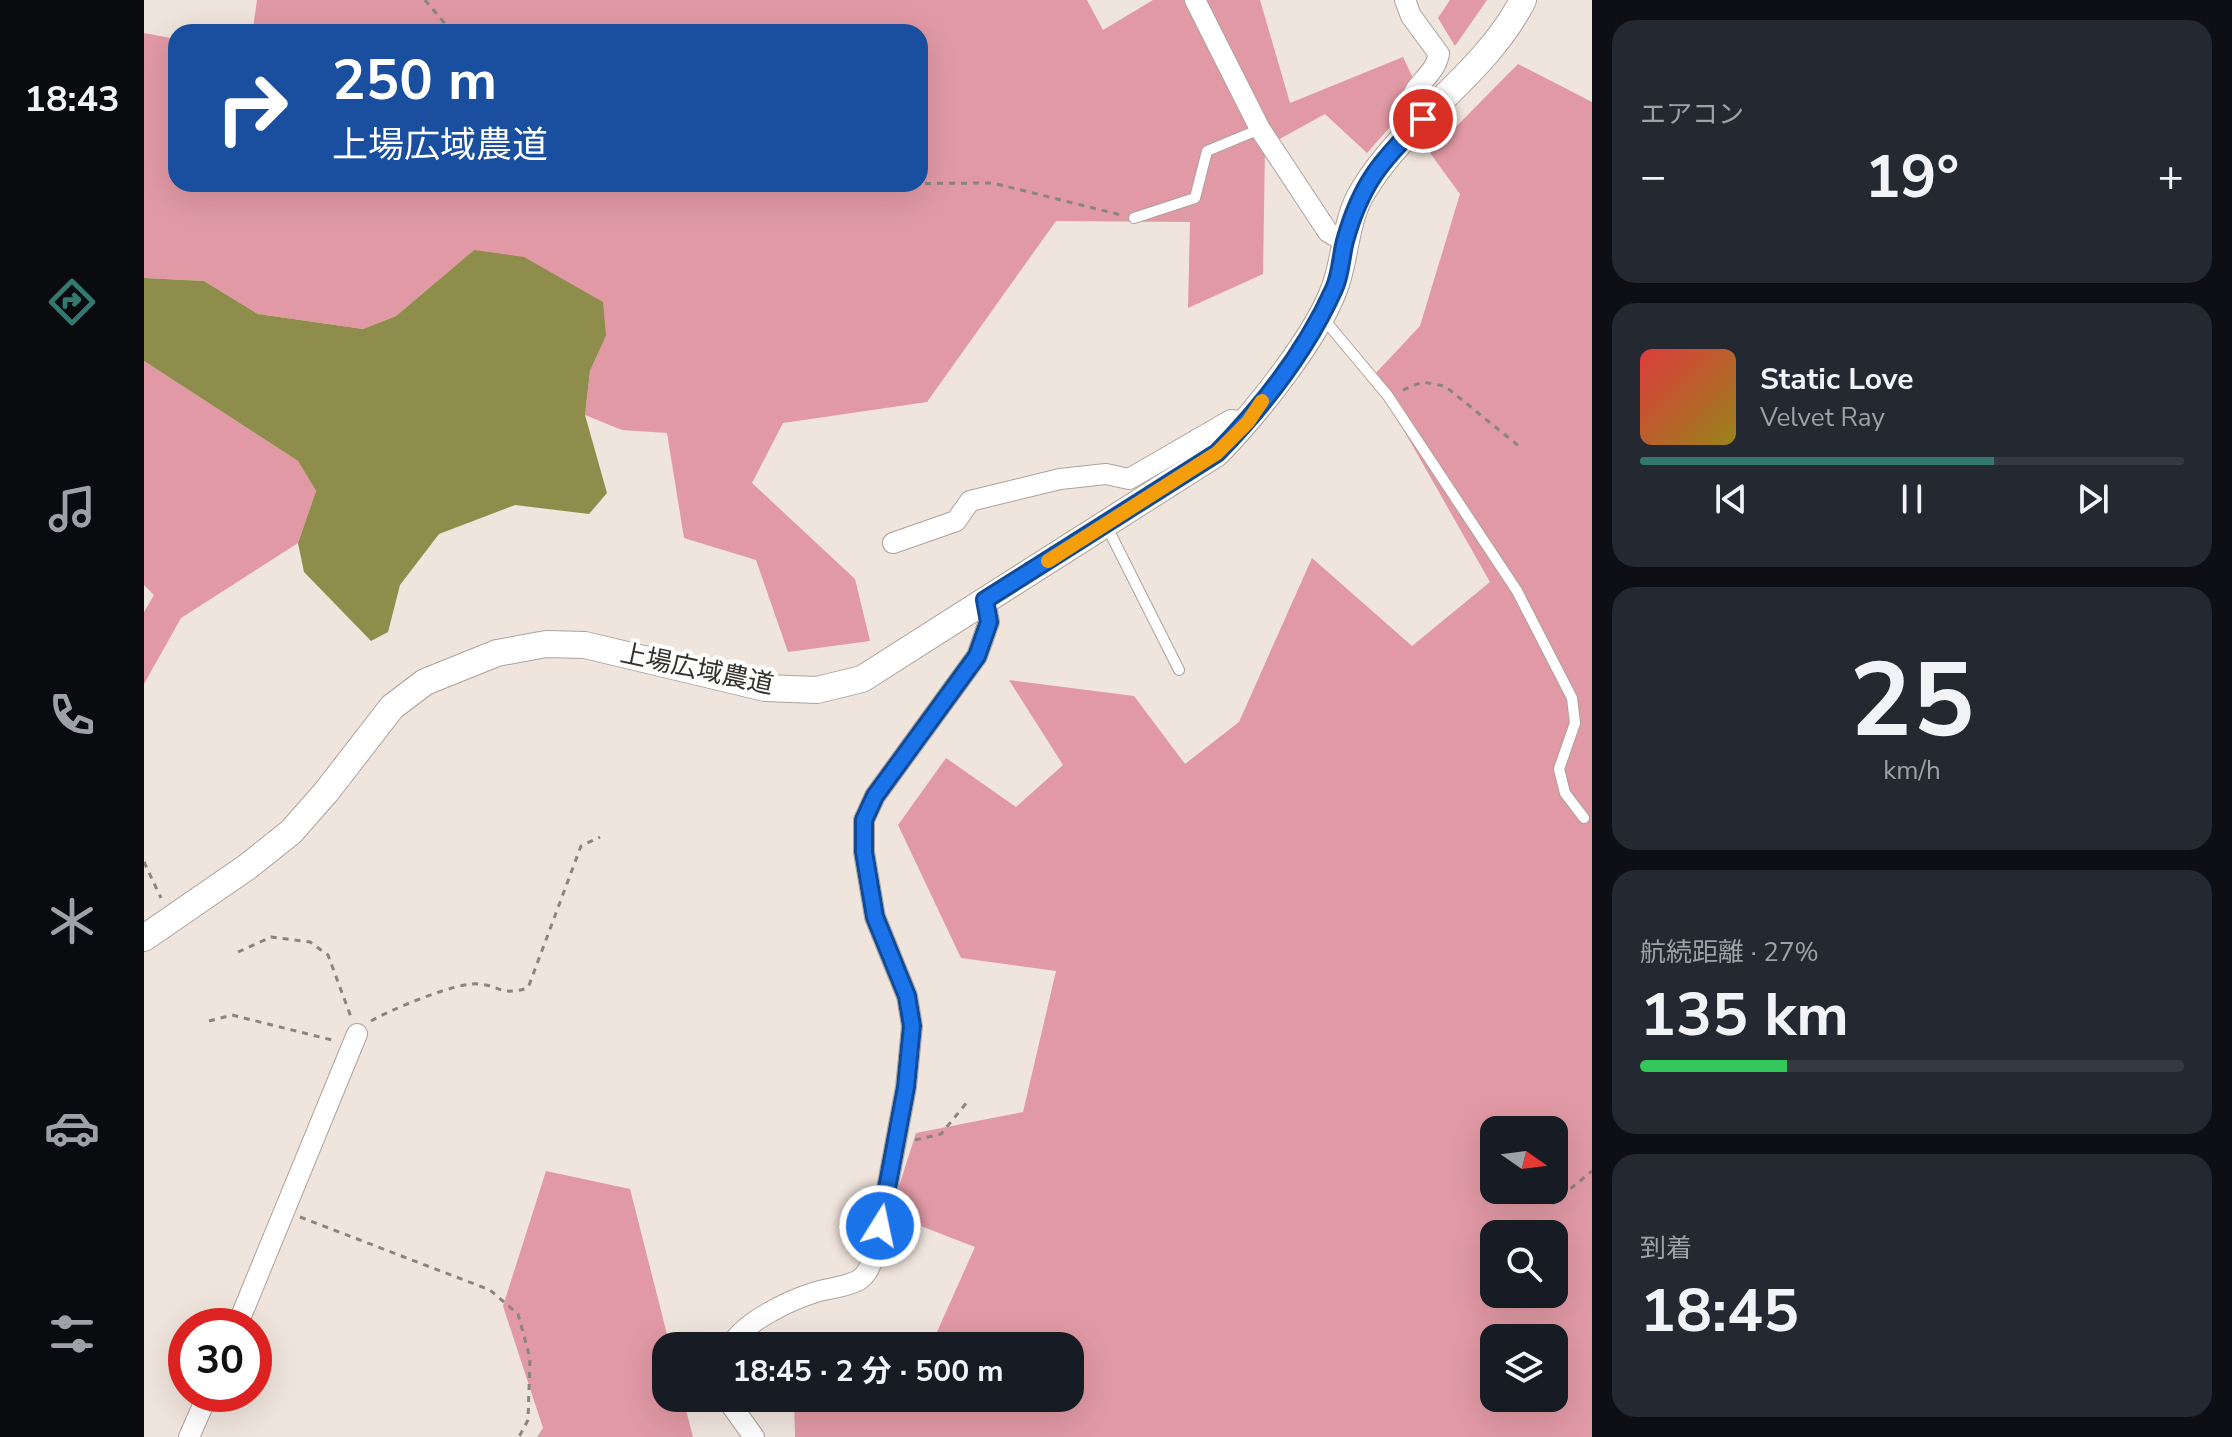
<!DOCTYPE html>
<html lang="ja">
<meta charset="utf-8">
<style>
body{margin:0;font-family:"Nunito Sans","Noto Sans JP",sans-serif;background:#242831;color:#f1f3f6;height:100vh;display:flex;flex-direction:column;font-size:30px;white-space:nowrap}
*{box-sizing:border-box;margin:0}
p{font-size:26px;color:#9ea1a6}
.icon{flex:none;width:44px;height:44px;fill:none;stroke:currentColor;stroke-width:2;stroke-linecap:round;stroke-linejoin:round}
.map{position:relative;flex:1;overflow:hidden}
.side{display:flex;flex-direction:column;gap:20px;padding:20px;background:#0d0f14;width:640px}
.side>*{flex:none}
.top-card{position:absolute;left:24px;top:24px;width:760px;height:168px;border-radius:24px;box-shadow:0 8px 32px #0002;background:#1a4fa0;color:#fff;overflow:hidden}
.needle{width:52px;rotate:104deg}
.controls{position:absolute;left:1336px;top:1116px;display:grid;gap:16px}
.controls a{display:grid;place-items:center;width:88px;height:88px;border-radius:16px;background:#171b24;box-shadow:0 8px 32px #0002;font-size:40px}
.speed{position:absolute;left:24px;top:1308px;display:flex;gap:16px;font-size:40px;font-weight:700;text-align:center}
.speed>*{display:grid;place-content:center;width:104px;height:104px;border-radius:50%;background:#171b24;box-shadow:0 8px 32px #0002;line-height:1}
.speed .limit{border:12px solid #d22;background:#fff;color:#111}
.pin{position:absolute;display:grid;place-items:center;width:68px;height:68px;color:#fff;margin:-34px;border:4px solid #fff;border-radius:50%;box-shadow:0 2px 8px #0007}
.me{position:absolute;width:88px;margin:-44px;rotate:10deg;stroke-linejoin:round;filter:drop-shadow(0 0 6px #0008)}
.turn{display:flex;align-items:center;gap:28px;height:168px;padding:0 32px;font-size:36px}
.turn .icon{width:104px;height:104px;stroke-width:2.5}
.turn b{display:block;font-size:56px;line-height:68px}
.big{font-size:60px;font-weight:700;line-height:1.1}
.side .widget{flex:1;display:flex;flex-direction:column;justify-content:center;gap:12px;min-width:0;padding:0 28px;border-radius:24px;background:#242831}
.side .dial{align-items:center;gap:0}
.dial b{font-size:104px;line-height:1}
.song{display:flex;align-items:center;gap:24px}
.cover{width:96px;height:96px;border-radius:12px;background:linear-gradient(135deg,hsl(0 70% 55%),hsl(50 70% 35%))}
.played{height:8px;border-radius:4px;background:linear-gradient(90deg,#337970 65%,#363941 65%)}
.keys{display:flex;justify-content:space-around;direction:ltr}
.heat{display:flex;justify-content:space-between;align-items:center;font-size:44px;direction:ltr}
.charge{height:12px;border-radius:6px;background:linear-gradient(90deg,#34c759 27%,#363941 0)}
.trip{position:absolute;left:508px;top:1332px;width:432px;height:80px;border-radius:24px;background:#171b24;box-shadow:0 8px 32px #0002;font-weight:700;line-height:80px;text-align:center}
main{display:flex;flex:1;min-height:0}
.tabs{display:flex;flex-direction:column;width:144px;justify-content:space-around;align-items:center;background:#090b0e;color:#9ea1a6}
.tabs .icon{width:56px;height:56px}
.tabs .on{color:#337970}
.tabs b{font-size:36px;color:#f1f3f6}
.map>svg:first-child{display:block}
</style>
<main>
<nav class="tabs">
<b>18:43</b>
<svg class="icon on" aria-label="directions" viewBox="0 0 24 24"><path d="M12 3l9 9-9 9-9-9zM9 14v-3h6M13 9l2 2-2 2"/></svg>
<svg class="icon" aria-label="music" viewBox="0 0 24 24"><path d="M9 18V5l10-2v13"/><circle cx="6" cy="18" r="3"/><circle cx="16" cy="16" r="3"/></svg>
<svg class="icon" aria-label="phone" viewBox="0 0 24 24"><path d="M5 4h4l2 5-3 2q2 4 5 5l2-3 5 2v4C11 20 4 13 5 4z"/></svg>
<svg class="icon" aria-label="climate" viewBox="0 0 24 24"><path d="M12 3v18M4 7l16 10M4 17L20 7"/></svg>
<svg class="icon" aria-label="car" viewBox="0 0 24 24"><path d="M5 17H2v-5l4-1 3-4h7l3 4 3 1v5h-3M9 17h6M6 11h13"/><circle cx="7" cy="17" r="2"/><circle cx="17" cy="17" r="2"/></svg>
<svg class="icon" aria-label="filters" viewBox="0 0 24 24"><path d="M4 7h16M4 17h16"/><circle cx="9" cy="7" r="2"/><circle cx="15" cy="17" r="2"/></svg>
</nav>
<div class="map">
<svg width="1448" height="1437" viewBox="0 0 1448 1437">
<rect width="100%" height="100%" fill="#f0e5dd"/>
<!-- forest -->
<g fill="#e199a5" fill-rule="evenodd">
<polygon points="113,0 943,0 959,30 1009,0 1116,0 1146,103 1259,57 1276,93 1223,153 1181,114 1121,147 1119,274 1044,308 1046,222 912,221 783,402 639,423 608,483 711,579 726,641 644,652 612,560 540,538 523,433 478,430 441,415 446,371 462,336 330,250 252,316 219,329 114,314 60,281 0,278 0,33 32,39 32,184 776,184 776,32 103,32 109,28"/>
<polygon points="1306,0 1343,0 1311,46 1294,18"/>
<path d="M 1374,64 L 1448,102 L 1448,1437 L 651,1437 L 650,1398 L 926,1398 L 926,1346 L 735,1346 L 788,1343 L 831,1247 L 746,1214 L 772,1133 L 879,1112 L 912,971 L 817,958 L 754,825 L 802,758 L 872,807 L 919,765 L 865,680 L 990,696 L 1041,764 L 1095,722 L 1168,558 L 1268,646 L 1346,582 L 1229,376 L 1276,326 L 1316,194 L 1286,153 ZM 1350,1130 L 1410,1130 L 1410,1190 L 1350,1190 ZM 1350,1234 L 1410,1234 L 1410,1294 L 1350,1294 ZM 1350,1338 L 1410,1338 L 1410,1398 L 1350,1398 Z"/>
<polygon points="0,361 154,461 172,491 154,543 37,618 0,684 0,612 10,595 0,585"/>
<polygon points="402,1171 486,1189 526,1346 522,1346 522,1398 539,1398 549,1437 393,1437 399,1428 359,1306"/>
</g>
<!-- water -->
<polygon fill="#8e8d4b" points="330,250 380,257 459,302 462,336 446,371 441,415 463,493 445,514 371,505 295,534 256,585 244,632 227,641 160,572 154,543 172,491 154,461 0,361 0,278 60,281 114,314 219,329 252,316"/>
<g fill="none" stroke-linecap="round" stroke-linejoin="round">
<!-- service casing -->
<g stroke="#ada29b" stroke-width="12">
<g id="service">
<polyline points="990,218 1051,198 1063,151 1116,129"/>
<polyline points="1178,317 1244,396 1373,591 1428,698 1431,723 1415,769 1421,793 1440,818"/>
<polyline points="963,527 1035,670"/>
</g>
</g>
<!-- minor casing -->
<g stroke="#ada29b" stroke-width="22">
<g id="minor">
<polyline points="1051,0 1116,129 1184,232 1201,242"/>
<path d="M 1261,0 L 1267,16 L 1295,54 C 1290,78 1269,82 1267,104 L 1279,119"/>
<polyline points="749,543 812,521 826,501 916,479 962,474 985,479 1087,420 1104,422"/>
<polyline points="93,1326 213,1034"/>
<path d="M 587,1346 C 599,1322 646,1300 672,1292 C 685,1288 703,1287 715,1280 C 725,1273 727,1263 731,1253 L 762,1087 L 768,1026 L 763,996 L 731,917 L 720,852 L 720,820 L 731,796 L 833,656 L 845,622 L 841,600"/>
<polyline points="585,1398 587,1405 610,1437"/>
<polyline points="45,1437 64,1394"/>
</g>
</g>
<!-- tertiary casing -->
<g stroke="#ada29b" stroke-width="28">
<path id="tertiary" d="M 0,938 L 103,867 L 147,832 L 183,791 L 248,707 L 281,682 L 353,653 L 402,644 L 441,645 L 621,688 L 673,690 L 718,679 L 1073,453 C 1111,414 1175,335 1192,284 C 1202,254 1202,218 1219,191 C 1262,119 1341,75 1379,0"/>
</g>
<!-- path -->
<g stroke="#8c847f" stroke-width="3" stroke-dasharray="6 6" stroke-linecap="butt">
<polyline points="281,0 308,32"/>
<polyline points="685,184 849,183 977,215"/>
<polyline points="1259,390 1278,382 1301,386 1376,447"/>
<polyline points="0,862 17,898"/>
<polyline points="94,952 127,937 166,942 184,955 207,1017"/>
<polyline points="65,1021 88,1015 188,1040"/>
<path d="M 227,1021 C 246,1010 314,981 335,984 C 360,987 355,996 384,988 L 437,846 L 456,837"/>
<polyline points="771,1140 797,1134 824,1101"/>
<polyline points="1408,1204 1448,1171"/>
<polyline points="156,1217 346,1290 374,1314 386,1358 384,1420 375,1437"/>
</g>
<!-- service -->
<use href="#service" stroke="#fff" stroke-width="10"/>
<!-- minor -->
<use href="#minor" stroke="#fff" stroke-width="20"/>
<!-- tertiary -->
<use href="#tertiary" stroke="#fff" stroke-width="26"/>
</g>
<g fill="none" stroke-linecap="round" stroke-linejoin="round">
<!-- route casing -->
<g stroke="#114b97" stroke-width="20">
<path id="route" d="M 736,1226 L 762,1087 L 768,1026 L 763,996 L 731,917 L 720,852 L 720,820 L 731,796 L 833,656 L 845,622 L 841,600 L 1073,453 C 1119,406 1163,349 1190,289 C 1197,274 1197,256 1201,241 C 1217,183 1238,160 1279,119"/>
</g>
<!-- route -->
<use href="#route" stroke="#1a73e8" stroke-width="14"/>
<!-- slow -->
<polyline stroke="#f59e0b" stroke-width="14" points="904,561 1073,453 1104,422 1118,401"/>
</g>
<g text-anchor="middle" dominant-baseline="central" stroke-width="8" stroke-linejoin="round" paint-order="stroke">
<!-- street labels -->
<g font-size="26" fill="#35312e" stroke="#fff">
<text transform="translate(553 669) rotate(12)">上場広域農道</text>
</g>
</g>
</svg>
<div class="controls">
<a><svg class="needle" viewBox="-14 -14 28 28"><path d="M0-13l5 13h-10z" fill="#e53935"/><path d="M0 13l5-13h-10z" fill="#9ea1a6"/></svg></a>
<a><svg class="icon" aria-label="search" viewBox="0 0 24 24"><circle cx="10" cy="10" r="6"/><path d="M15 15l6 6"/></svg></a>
<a><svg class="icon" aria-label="layers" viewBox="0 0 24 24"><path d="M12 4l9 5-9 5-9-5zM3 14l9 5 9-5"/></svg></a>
</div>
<div class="speed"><div class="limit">30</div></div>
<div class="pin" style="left:1279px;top:119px;background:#d93025"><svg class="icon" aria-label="arrive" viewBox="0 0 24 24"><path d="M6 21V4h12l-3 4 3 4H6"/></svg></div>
<svg class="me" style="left:736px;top:1226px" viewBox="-20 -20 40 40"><circle r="17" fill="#1a73e8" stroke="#fff" stroke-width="3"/><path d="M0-11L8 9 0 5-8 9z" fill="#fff"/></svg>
<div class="trip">18:45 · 2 分 · 500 m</div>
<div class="top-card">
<div class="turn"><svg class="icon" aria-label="right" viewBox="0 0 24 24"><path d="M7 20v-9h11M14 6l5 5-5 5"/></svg><div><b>250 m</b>上場広域農道</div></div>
</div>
</div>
<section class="side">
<div class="widget"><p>エアコン</p>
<div class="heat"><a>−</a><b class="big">19°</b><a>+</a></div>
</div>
<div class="widget">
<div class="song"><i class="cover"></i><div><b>Static Love</b><p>Velvet Ray</p></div></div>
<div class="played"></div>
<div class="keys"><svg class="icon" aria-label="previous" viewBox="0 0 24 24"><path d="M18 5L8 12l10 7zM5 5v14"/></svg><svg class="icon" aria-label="pause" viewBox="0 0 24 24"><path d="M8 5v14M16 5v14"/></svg><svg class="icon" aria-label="next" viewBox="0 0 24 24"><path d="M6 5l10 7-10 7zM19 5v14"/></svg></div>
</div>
<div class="widget dial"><b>25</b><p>km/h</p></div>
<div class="widget"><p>航続距離 · 27%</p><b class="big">135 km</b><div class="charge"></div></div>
<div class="widget"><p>到着</p><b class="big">18:45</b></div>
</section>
</main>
